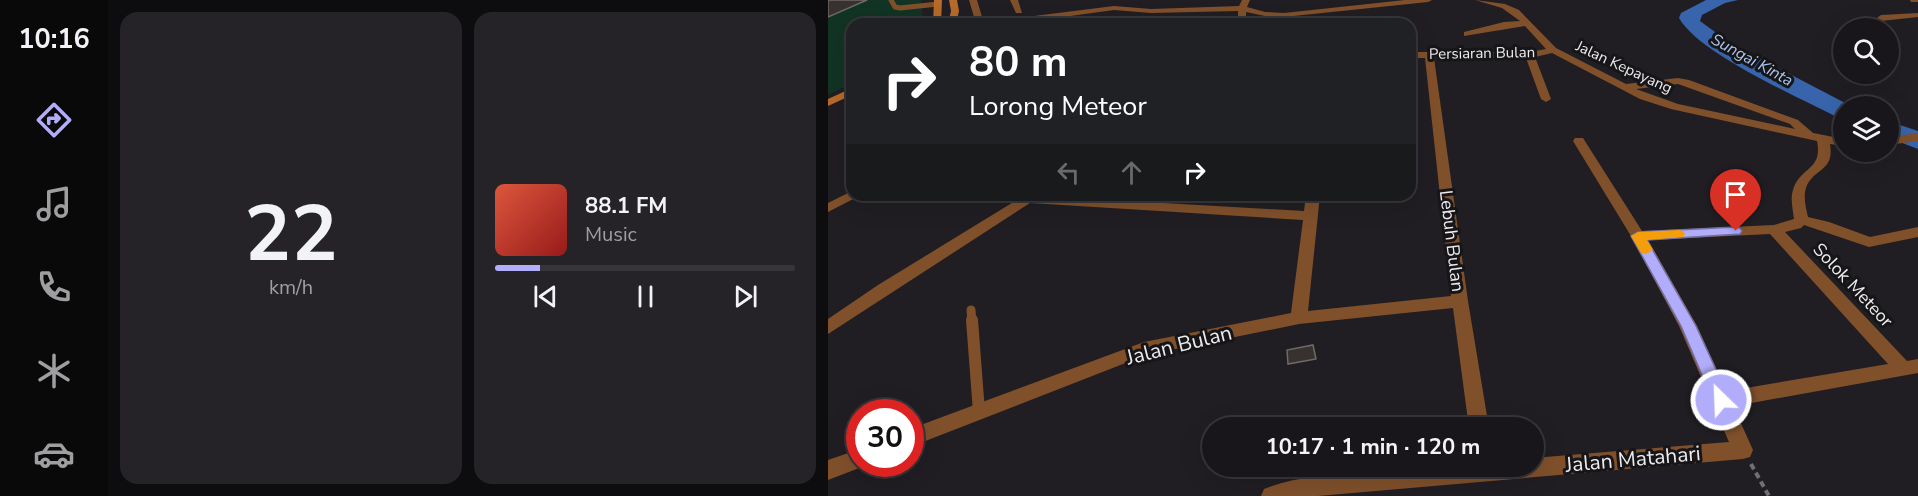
<!DOCTYPE html>
<meta charset="utf-8">
<style>
body{margin:0;font-family:"Nunito Sans",sans-serif;background:#252327;color:#f1f3f6;height:100vh;display:flex;flex-direction:column;font-size:22px;white-space:nowrap}
*{box-sizing:border-box;margin:0}
p{font-size:20px;color:#9f9fa2}
.icon{flex:none;width:33px;height:33px;fill:none;stroke:currentColor;stroke-width:2;stroke-linecap:round;stroke-linejoin:round}
.map{position:relative;flex:1;overflow:hidden}
.sheet{display:flex;flex-direction:column;gap:12px;padding:12px;background:#0d0c0e;width:720px}
.sheet>*{flex:none}
.hud{position:absolute;left:18px;top:18px;width:570px;height:183px;border-radius:18px;box-shadow:0 6px 24px #0002,0 0 0 2px #363539;background:#202124;color:#fff;overflow:hidden}
.controls{position:absolute;left:1005px;top:18px;display:grid;gap:12px}
.controls a{display:grid;place-items:center;width:66px;height:66px;border-radius:50%;background:#18161a;box-shadow:0 6px 24px #0002,0 0 0 2px #363539;font-size:30px}
.speed{position:absolute;left:18px;top:399px;display:flex;gap:12px;font-size:30px;font-weight:700;text-align:center}
.speed>*{display:grid;place-content:center;width:78px;height:78px;border-radius:50%;background:#18161a;box-shadow:0 6px 24px #0002,0 0 0 2px #363539;line-height:1}
.speed .limit{border:9px solid #d22;background:#fff;color:#111}
.pin{position:absolute;display:grid;place-items:center;width:51px;height:51px;color:#fff;margin:-62px -26px;border-radius:50% 50% 50% 0;rotate:-45deg;box-shadow:0 0 6px #0007}
.pin .icon{rotate:45deg}
.me{position:absolute;width:66px;margin:-33px;rotate:336deg;stroke-linejoin:round;filter:drop-shadow(0 0 4px #0008)}
.turn{display:flex;align-items:center;gap:21px;height:126px;padding:0 24px;font-size:27px}
.turn .icon{width:78px;height:78px;stroke-width:2.5}
.turn b{display:block;font-size:42px;line-height:51px}
.lanes{display:flex;align-items:center;height:57px;padding:0 24px;background:#0003;justify-content:center;gap:30px;direction:ltr}
.lanes .off{opacity:.35}
.sheet .card{flex:1;display:flex;flex-direction:column;justify-content:center;gap:9px;min-width:0;padding:0 21px;border-radius:18px;background:#252327}
.sheet .dial{align-items:center;gap:0}
.dial b{font-size:78px;line-height:1}
.song{display:flex;align-items:center;gap:18px}
.cover{width:72px;height:72px;border-radius:9px;background:linear-gradient(135deg,hsl(10 70% 55%),hsl(0 70% 35%))}
.played{height:6px;border-radius:3px;background:linear-gradient(90deg,#b1adfa 15%,#363539 15%)}
.keys{display:flex;justify-content:space-around;direction:ltr}
.sheet .tiles{flex:1;display:grid;gap:12px;grid-template-columns:repeat(2,1fr)}
.trip{position:absolute;left:374px;top:417px;width:342px;height:60px;border-radius:30px;background:#18161a;box-shadow:0 6px 24px #0002,0 0 0 2px #363539;font-weight:700;line-height:60px;text-align:center}
main{display:flex;flex:1;min-height:0}
.tabs{display:flex;flex-direction:column;width:108px;justify-content:space-around;align-items:center;background:#0a090a;color:#9f9fa2}
.tabs .icon{width:42px;height:42px}
.tabs .active{color:#b1adfa}
.tabs b{font-size:27px;color:#f1f3f6}
.map>svg:first-child{display:block}
</style>
<main>
<nav class="tabs">
<b>10:16</b>
<svg class="icon active" aria-label="directions" viewBox="0 0 24 24"><path d="M12 3l9 9-9 9-9-9zM9 14v-3h6M13 9l2 2-2 2"/></svg>
<svg class="icon" aria-label="music" viewBox="0 0 24 24"><path d="M9 18V5l10-2v13"/><circle cx="6" cy="18" r="3"/><circle cx="16" cy="16" r="3"/></svg>
<svg class="icon" aria-label="phone" viewBox="0 0 24 24"><path d="M5 4h4l2 5-3 2q2 4 5 5l2-3 5 2v4C11 20 4 13 5 4z"/></svg>
<svg class="icon" aria-label="climate" viewBox="0 0 24 24"><path d="M12 3v18M4 7l16 10M4 17L20 7"/></svg>
<svg class="icon" aria-label="car" viewBox="0 0 24 24"><path d="M5 17H2v-5l4-1 3-4h7l3 4 3 1v5h-3M9 17h6M6 11h13"/><circle cx="7" cy="17" r="2"/><circle cx="17" cy="17" r="2"/></svg>
</nav>
<section class="sheet">
<div class="tiles">
<div class="card dial"><b>22</b><p>km/h</p></div>
<div class="card">
<div class="song"><i class="cover"></i><div><b>88.1 FM</b><p>Music</p></div></div>
<div class="played"></div>
<div class="keys"><svg class="icon" aria-label="previous" viewBox="0 0 24 24"><path d="M18 5L8 12l10 7zM5 5v14"/></svg><svg class="icon" aria-label="pause" viewBox="0 0 24 24"><path d="M8 5v14M16 5v14"/></svg><svg class="icon" aria-label="next" viewBox="0 0 24 24"><path d="M6 5l10 7-10 7zM19 5v14"/></svg></div>
</div>
</div>
</section>
<div class="map">
<svg width="1090" height="496" viewBox="0 0 1090 496">
<rect width="100%" height="100%" fill="#201e22"/>
<!-- green -->
<polygon fill="#123424" points="0,0 93,0 95,21 94,24 24,24 24,83 0,95"/>
<!-- water -->
<g fill="#3764ab">
<path d="M 878,0 L 910,0 L 897,3 L 874,15 L 872,21 L 902,43 L 1023,106 L 1016,106 L 1015,120 C 975,99 872,55 851,18 L 853,13 Z"/>
<polygon points="1060,121 1090,131 1090,149 1061,138"/>
</g>
<!-- building -->
<g fill="#373230" stroke="#6f6a67" stroke-width="1.5">
<polygon points="0,0 39,0 0,17"/>
<polygon points="485,345 488,359 460,364 459,350"/>
</g>
<g fill="none" stroke-linecap="round" stroke-linejoin="round">
<!-- path -->
<polyline stroke="#716f72" stroke-width="4" stroke-dasharray="6 4" stroke-linecap="butt" points="923,464 941,496"/>
<!-- lane-far2 -->
<polyline stroke="#80502b" stroke-width="5" points="63,0 67,7 72,8 110,4"/>
<!-- lane-far1 -->
<polyline stroke="#80502b" stroke-width="9" points="143,310 144,322"/>
<!-- lane -->
<polyline stroke="#80502b" stroke-width="12" points="144,320 151,412"/>
<!-- street -->
<g fill="#80502b" fill-rule="evenodd">
<polygon points="141,0 149,0 154,17 150,24 142,24 146,17"/>
<polygon points="182,0 190,0 194,13 188,13"/>
<polygon points="414,0 422,0 419,7 437,12 456,13 577,0 604,0 600,2 456,17 437,16 418,12 418,24 410,24 410,11 323,13 286,10 185,24 162,24 166,21 286,6 323,9 411,6"/>
<path d="M 647,0 L 677,4 L 691,10 L 728,48 L 798,84 L 850,78 L 861,80 L 970,120 L 985,133 L 1016,139 L 1016,146 L 1002,144 C 1007,172 985,168 978,188 C 975,197 978,208 980,217 L 1001,222 L 1042,237 L 1090,227 L 1090,237 L 1041,247 L 976,225 L 973,228 L 957,232 L 1079,361 L 1090,359 L 1090,373 L 918,404 L 911,402 L 908,396 L 911,390 L 918,388 L 1060,364 L 942,234 L 820,240 L 869,326 L 925,450 L 922,457 L 915,459 L 490,496 L 433,496 L 436,489 C 466,477 499,475 531,472 C 589,467 647,466 705,466 L 705,458 L 901,442 L 851,326 L 803,236 L 745,141 L 747,138 L 755,138 L 814,231 L 946,225 L 966,219 C 965,210 962,199 965,190 C 972,166 995,171 989,141 L 843,109 L 812,99 L 724,53 L 707,57 L 723,99 L 718,102 L 713,99 L 698,58 L 606,58 L 640,301 L 661,428 L 641,428 L 625,308 L 471,324 L 318,355 L 82,447 L 82,429 L 316,342 L 463,313 L 475,220 L 202,203 L 0,334 L 0,319 L 50,285 L 197,195 L 476,211 L 478,195 L 492,195 L 480,311 L 623,296 L 597,58 L 582,58 L 582,52 L 702,52 L 718,49 L 697,26 L 636,36 L 636,32 L 676,22 L 692,21 L 674,8 ZM 850,84 L 962,124 L 967,129 L 850,104 L 808,89 Z"/>
<polygon points="1082,0 1090,0 1090,2 1083,2"/>
<polygon points="1090,13 1090,17 1053,21 1049,18 1053,15"/>
<polygon points="1090,133 1090,141 1060,145 1060,137"/>
<polygon points="24,191 24,195 33,195 0,212 0,203"/>
<polygon points="32,449 32,464 39,465 0,480 0,460"/>
</g>
<!-- secondary -->
<g fill="#b76a29" fill-rule="evenodd">
<polygon points="106,0 114,0 113,24 105,24"/>
<polygon points="121,0 129,0 131,11 128,24 120,24 123,11"/>
<polygon points="24,88 24,95 0,106 0,99"/>
</g>
</g>
<!-- route -->
<polygon fill="#b1adfa" stroke="#7370a2" stroke-width="1.5" points="908,227 912,228 914,231 912,234 819,240 868,326 902,400 899,405 893,407 887,405 853,326 803,236 810,232"/>
<!-- slow -->
<polygon fill="#f59e0b" points="851,230 855,231 857,234 855,237 819,240 825,250 818,254 813,253 803,236 810,232"/>
<g text-anchor="middle" dominant-baseline="central" stroke-width="6" stroke-linejoin="round" paint-order="stroke">
<!-- far-street labels -->
<g font-size="15" fill="#edebee" stroke="#161518">
<text transform="translate(654 53) rotate(-1)">Persiaran Bulan</text>
<text transform="translate(796 67) rotate(25)">Jalan Kepayang</text>
</g>
<!-- far-water labels -->
<g font-size="16" font-style="italic" fill="#adc6ed" stroke="#161518">
<text transform="translate(924 60) rotate(29)">Sungai Kinta</text>
</g>
<!-- street labels -->
<g font-size="18" fill="#edebee" stroke="#161518">
<text transform="translate(624 241) rotate(83)">Lebuh Bulan</text>
<text transform="translate(1025 285) rotate(47)">Solok Meteor</text>
</g>
<!-- near-street labels -->
<g font-size="21" fill="#edebee" stroke="#161518">
<text transform="translate(351 345) rotate(-14)">Jalan Bulan</text>
<text transform="translate(805 459) rotate(-5)">Jalan Matahari</text>
</g>
</g>
</svg>
<div class="controls">
<a><svg class="icon" aria-label="search" viewBox="0 0 24 24"><circle cx="10" cy="10" r="6"/><path d="M15 15l6 6"/></svg></a>
<a><svg class="icon" aria-label="layers" viewBox="0 0 24 24"><path d="M12 4l9 5-9 5-9-5zM3 14l9 5 9-5"/></svg></a>
</div>
<div class="speed"><div class="limit">30</div></div>
<div class="pin" style="left:908px;top:231px;background:#d93025"><svg class="icon" aria-label="arrive" viewBox="0 0 24 24"><path d="M6 21V4h12l-3 4 3 4H6"/></svg></div>
<svg class="me" style="left:893px;top:400px" viewBox="-20 -20 40 40"><circle r="17" fill="#b1adfa" stroke="#fff" stroke-width="3"/><path d="M0-11L8 9 0 5-8 9z" fill="#fff"/></svg>
<div class="trip">10:17 · 1 min · 120 m</div>
<div class="hud">
<div class="turn"><svg class="icon" aria-label="right" viewBox="0 0 24 24"><path d="M7 20v-9h11M14 6l5 5-5 5"/></svg><div><b>80 m</b>Lorong Meteor</div></div>
<div class="lanes"><svg class="icon off" aria-label="left" viewBox="0 0 24 24"><path d="M17 20v-9H6M10 6l-5 5 5 5"/></svg><svg class="icon off" aria-label="ahead" viewBox="0 0 24 24"><path d="M12 20V5M6 11l6-6 6 6"/></svg><svg class="icon" aria-label="right" viewBox="0 0 24 24"><path d="M7 20v-9h11M14 6l5 5-5 5"/></svg></div>
</div>
</div>
</main>
